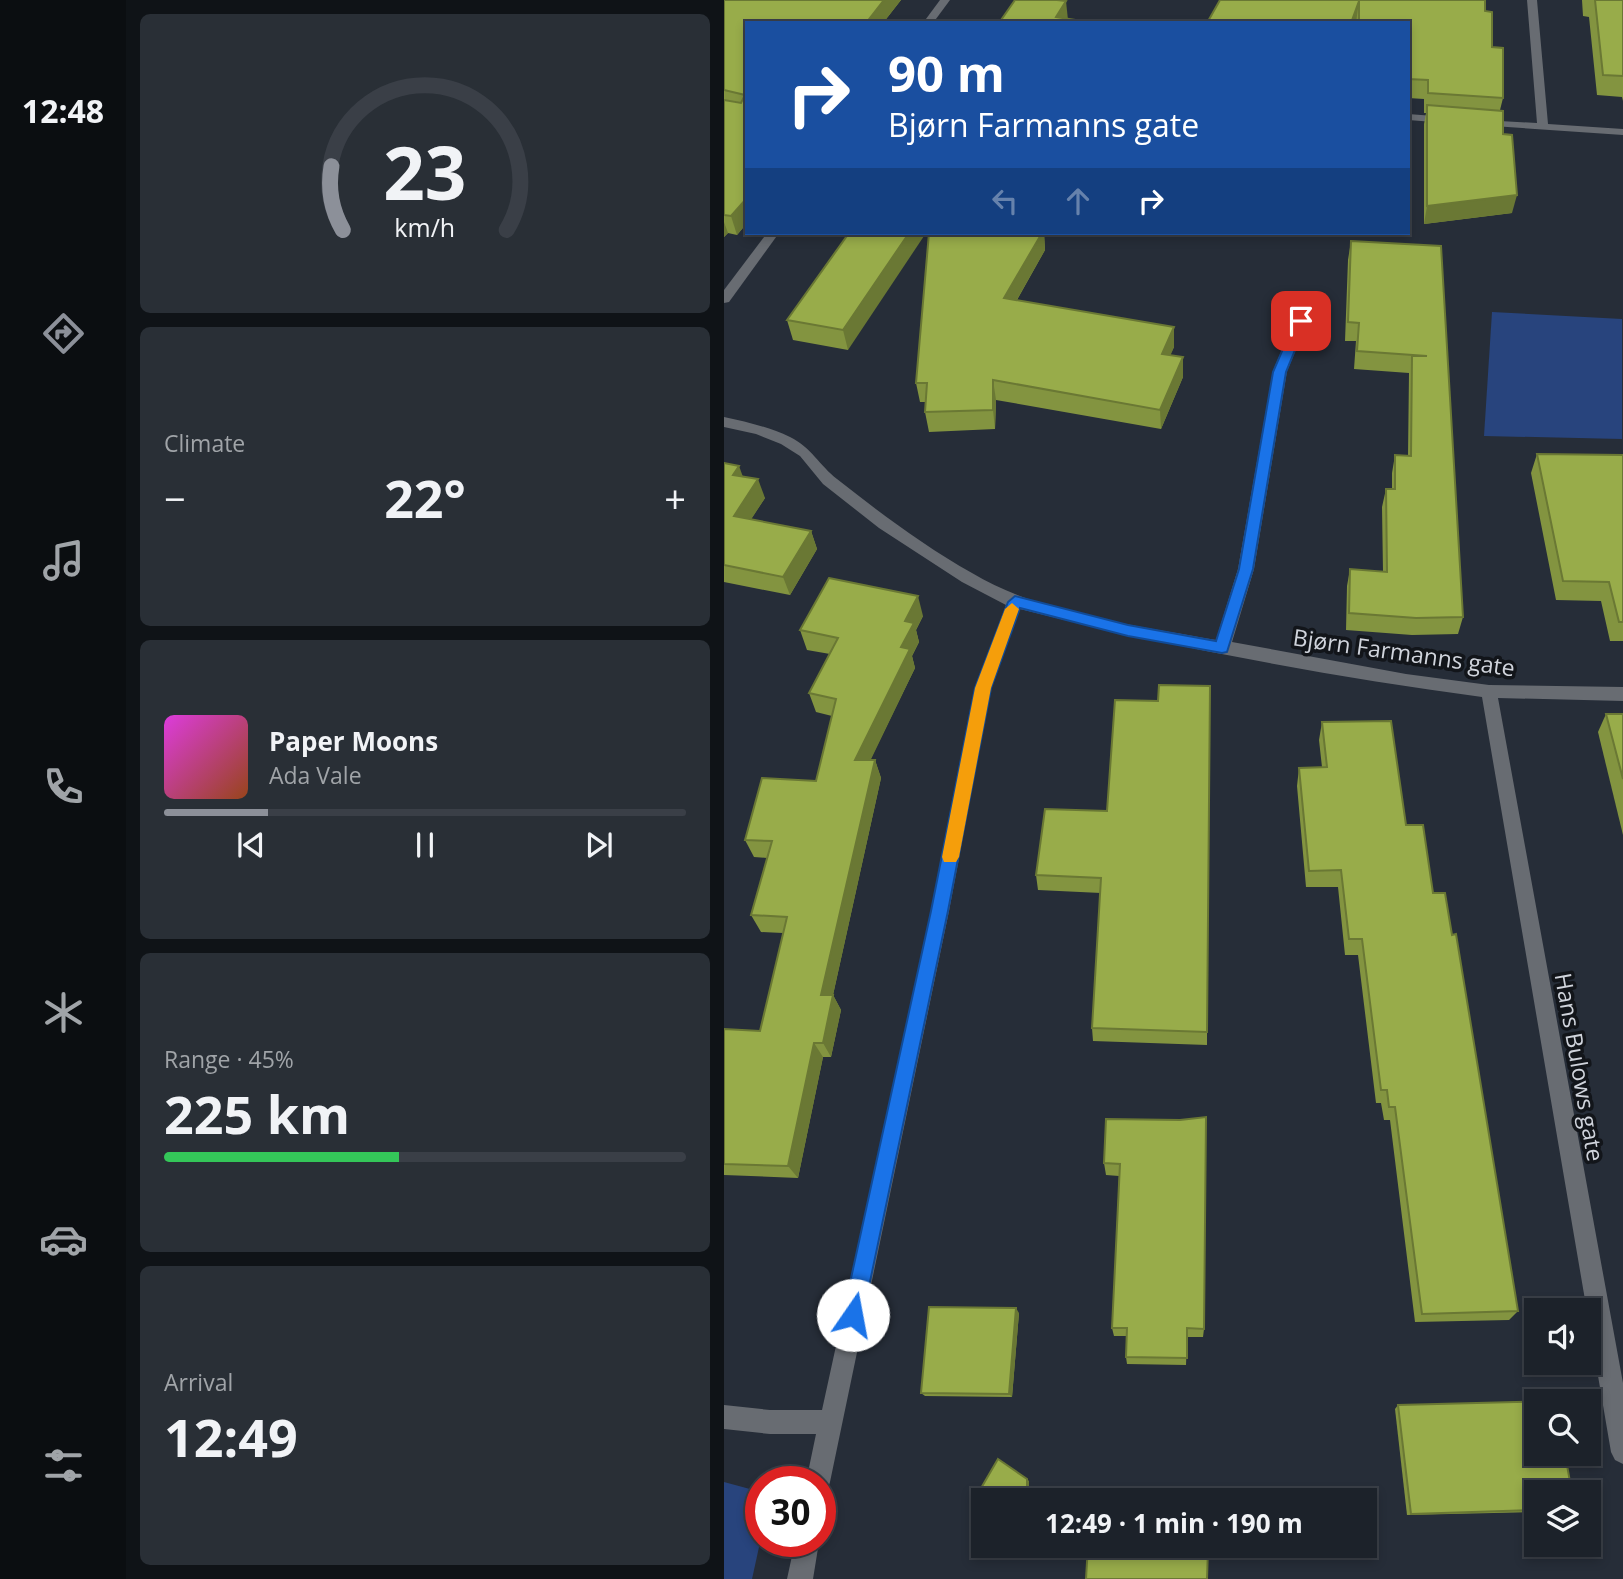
<!DOCTYPE html>
<meta charset="utf-8">
<style>
body{margin:0;font-family:"Open Sans",sans-serif;background:#292f36;color:#f1f3f6;height:100vh;display:flex;flex-direction:column;font-size:26px;white-space:nowrap}
*{box-sizing:border-box;margin:0}
p{font-size:23px;color:#a0a4a8}
.icon{flex:none;width:38px;height:38px;fill:none;stroke:currentColor;stroke-width:2;stroke-linecap:round;stroke-linejoin:round}
.map{position:relative;flex:1;overflow:hidden}
.sheet{display:flex;flex-direction:column;gap:14px;padding:14px;background:#0f1317;width:598px}
.sheet>*{flex:none}
.guide{position:absolute;left:21px;top:21px;width:665px;height:214px;border-radius:0px;box-shadow:0 4px 10px #0003,0 0 0 2px #3a3f47;background:#1a4fa0;color:#fff;overflow:hidden}
.fabs{position:absolute;left:800px;top:1298px;display:grid;gap:14px}
.fabs a{display:grid;place-items:center;width:77px;height:77px;border-radius:0px;background:#1c222a;box-shadow:0 4px 10px #0003,0 0 0 2px #3a3f47;font-size:35px}
.speed{position:absolute;left:21px;top:1466px;display:flex;gap:14px;font-size:35px;font-weight:700;text-align:center}
.speed>*{display:grid;place-content:center;width:91px;height:91px;border-radius:50%;background:#1c222a;box-shadow:0 4px 10px #0003,0 0 0 2px #3a3f47;line-height:1}
.speed .limit{border:10px solid #d22;background:#fff;color:#111}
.pin{position:absolute;display:grid;place-items:center;width:60px;height:60px;color:#fff;margin:-30px;border-radius:14px;box-shadow:0 4px 10px #0006}
.me{position:absolute;width:77px;margin:-38px;rotate:12deg;stroke-linejoin:round;filter:drop-shadow(0 0 5px #0008)}
.turn{display:flex;align-items:center;gap:24px;height:147px;padding:0 28px;font-size:32px}
.turn .icon{width:91px;height:91px;stroke-width:2.5}
.turn b{display:block;font-size:49px;line-height:60px}
.lanes{display:flex;align-items:center;height:66px;padding:0 28px;background:#0003;justify-content:center;gap:35px;direction:ltr}
.lanes .off{opacity:.35}
.big{font-size:52px;font-weight:700;line-height:1.1}
.sheet .widget{flex:1;display:flex;flex-direction:column;justify-content:center;gap:10px;min-width:0;padding:0 24px;border-radius:10px;background:#292f36}
.sheet .dial{align-items:center;gap:0}
.dial svg{height:182px;overflow:visible;fill:none;stroke:#3a3f47;stroke-width:7;stroke-linecap:round;text-anchor:middle}
.dial text{fill:#f1f3f6;stroke:none}
.song{display:flex;align-items:center;gap:21px}
.cover{width:84px;height:84px;border-radius:10px;background:linear-gradient(135deg,hsl(300 70% 55%),hsl(20 70% 35%))}
.played{height:7px;border-radius:4px;background:linear-gradient(90deg,#8c9099 20%,#3a3f47 20%)}
.keys{display:flex;justify-content:space-around;direction:ltr}
.heat{display:flex;justify-content:space-between;align-items:center;font-size:38px;direction:ltr}
.charge{height:10px;border-radius:5px;background:linear-gradient(90deg,#34c759 45%,#3a3f47 0)}
.trip{position:absolute;left:247px;top:1488px;width:406px;height:70px;border-radius:0px;background:#1c222a;box-shadow:0 4px 10px #0003,0 0 0 2px #3a3f47;font-weight:700;line-height:70px;text-align:center}
main{display:flex;flex:1;min-height:0}
.menu{display:flex;flex-direction:column;width:126px;justify-content:space-around;align-items:center;background:#0b0e11;color:#a0a4a8}
.menu .icon{width:49px;height:49px}
.menu .on{color:#8c9099}
.menu b{font-size:32px;color:#f1f3f6}
.map>svg:first-child{display:block}
</style>
<main>
<nav class="menu">
<b>12:48</b>
<svg class="icon on" aria-label="directions" viewBox="0 0 24 24"><path d="M12 3l9 9-9 9-9-9zM9 14v-3h6M13 9l2 2-2 2"/></svg>
<svg class="icon" aria-label="music" viewBox="0 0 24 24"><path d="M9 18V5l10-2v13"/><circle cx="6" cy="18" r="3"/><circle cx="16" cy="16" r="3"/></svg>
<svg class="icon" aria-label="phone" viewBox="0 0 24 24"><path d="M5 4h4l2 5-3 2q2 4 5 5l2-3 5 2v4C11 20 4 13 5 4z"/></svg>
<svg class="icon" aria-label="climate" viewBox="0 0 24 24"><path d="M12 3v18M4 7l16 10M4 17L20 7"/></svg>
<svg class="icon" aria-label="car" viewBox="0 0 24 24"><path d="M5 17H2v-5l4-1 3-4h7l3 4 3 1v5h-3M9 17h6M6 11h13"/><circle cx="7" cy="17" r="2"/><circle cx="17" cy="17" r="2"/></svg>
<svg class="icon" aria-label="filters" viewBox="0 0 24 24"><path d="M4 7h16M4 17h16"/><circle cx="9" cy="7" r="2"/><circle cx="15" cy="17" r="2"/></svg>
</nav>
<section class="sheet">
<div class="widget dial"><svg viewBox="0 0 100 80">
<path d="M14 69A42 42 0 1 1 86 69"/>
<path d="M14 69A42 42 0 0 1 9 41" stroke="#8c9099"/>
<text x="50" y="56" font-size="32" font-weight="700">23</text>
<text x="50" y="72" font-size="11">km/h</text>
</svg></div>
<div class="widget"><p>Climate</p>
<div class="heat"><a>−</a><b class="big">22°</b><a>+</a></div>
</div>
<div class="widget">
<div class="song"><i class="cover"></i><div><b>Paper Moons</b><p>Ada Vale</p></div></div>
<div class="played"></div>
<div class="keys"><svg class="icon" aria-label="previous" viewBox="0 0 24 24"><path d="M18 5L8 12l10 7zM5 5v14"/></svg><svg class="icon" aria-label="pause" viewBox="0 0 24 24"><path d="M8 5v14M16 5v14"/></svg><svg class="icon" aria-label="next" viewBox="0 0 24 24"><path d="M6 5l10 7-10 7zM19 5v14"/></svg></div>
</div>
<div class="widget"><p>Range · 45%</p><b class="big">225 km</b><div class="charge"></div></div>
<div class="widget"><p>Arrival</p><b class="big">12:49</b></div>
</section>
<div class="map">
<svg width="899" height="1579" viewBox="0 0 899 1579">
<rect width="100%" height="100%" fill="#262d38"/>
<!-- green -->
<g fill="#28447d">
<polygon points="768,312 898,319 898,439 760,436"/>
<polygon points="0,1482 37,1492 37,1538 28,1579 0,1579"/>
</g>
<g fill="none" stroke-linecap="round" stroke-linejoin="round">
<!-- minor -->
<g fill="#686c72" fill-rule="evenodd">
<polygon points="216,0 226,0 209,23 199,23"/>
<polygon points="803,0 813,0 824,124 899,129 899,135 754,125 752,123 758,120 813,123"/>
<polygon points="684,114 723,117 729,120 723,123 684,120"/>
<polygon points="43,233 55,233 5,302 0,303 0,290"/>
<path d="M 577,317 L 584,321 L 563,371 L 530,569 L 508,642 L 682,674 L 765,685 L 899,687 L 899,701 L 774,698 L 899,1383 L 899,1464 L 891,1460 L 887,1452 L 758,697 C 602,676 448,647 296,609 L 267,688 L 225,911 L 106,1482 L 103,1491 L 96,1493 L 96,1482 L 82,1482 L 92,1434 L 46,1434 L 0,1429 L 0,1405 L 46,1410 L 98,1410 L 207,911 L 251,688 L 282,605 L 238,582 L 155,528 L 99,484 L 76,456 L 57,444 L 32,434 L 0,427 L 0,417 C 23,422 45,427 66,437 C 87,447 96,466 113,479 C 156,513 200,546 248,573 C 318,615 413,625 492,640 L 514,569 L 549,371 L 570,321 Z"/>
<polygon points="71,1542 95,1542 89,1579 63,1579"/>
</g>
</g>
<!-- wall -->
<g fill="#839440">
<polygon points="0,0 177,0 159,23 23,23 23,223 13,235 4,233 0,237"/>
<polygon points="496,0 761,11 779,98 776,110 788,213 700,224 700,124 702,113 700,113 700,99 684,98 684,23 633,23 633,20 632,23 483,23"/>
<polygon points="858,0 899,0 899,101 898,97 873,95 865,17 859,16"/>
<polygon points="125,233 124,350 69,340 63,320"/>
<polygon points="205,233 320,233 321,250 293,300 450,347 446,355 459,377 437,429 272,400 271,429 205,432 201,412 201,402 196,402 192,383"/>
<polygon points="627,241 717,246 739,617 734,634 688,635 622,630 623,586 626,569 659,572 658,507 662,489 668,489 668,473 671,455 684,456 685,373 630,369 632,341 621,341 624,260"/>
<polygon points="813,454 899,455 899,641 886,641 877,601 832,600 807,473"/>
<polygon points="0,463 19,477 41,498 27,519 87,531 93,549 66,595 0,582"/>
<polygon points="199,616 192,630 195,642 188,656 191,668 146,760 151,760 157,778 109,995 117,1010 107,1057 99,1057 74,1178 0,1175 0,1029 36,1031 59,933 37,932 27,915 43,858 30,857 21,840 92,781 108,716 92,712 85,693 106,654 83,650 76,630"/>
<polygon points="882,714 899,714 899,835 874,732"/>
<polygon points="598,722 682,825 709,893 728,935 794,1311 785,1320 691,1322 666,1120 660,1120 657,1103 652,1103 634,955 621,955 614,887 582,887 573,786 575,768 598,767 595,740"/>
<polygon points="383,811 483,1032 483,1045 369,1041 368,1028 377,893 314,890 312,875"/>
<polygon points="382,1119 480,1329 479,1337 463,1337 462,1365 403,1364 402,1357 403,1336 390,1336 388,1328 395,1176 382,1175 380,1163"/>
<polygon points="295,1313 288,1397 201,1396 197,1393"/>
<polygon points="674,1405 812,1493 812,1512 683,1515 671,1409"/>
</g>
<!-- shaded-wall -->
<g fill="#6a7834">
<polygon points="160,0 177,0 159,23 142,23"/>
<polygon points="342,1 344,20 332,17"/>
<polygon points="635,1 632,23 627,23"/>
<polygon points="793,195 788,213 700,224 703,206"/>
<polygon points="23,198 23,223 13,235 7,216"/>
<polygon points="0,222 4,233 0,237"/>
<polygon points="185,233 202,233 124,350 119,330"/>
<polygon points="318,233 320,233 321,250 283,317 280,298"/>
<polygon points="450,327 450,347 439,373 438,354"/>
<polygon points="459,357 459,377 437,429 436,410"/>
<polygon points="269,380 272,400 271,429 269,410"/>
<polygon points="15,466 22,485 9,475"/>
<polygon points="34,479 41,498 17,535 10,516"/>
<polygon points="87,531 93,549 66,595 59,577"/>
<polygon points="194,596 199,616 192,630 195,642 188,656 191,668 138,778 131,760 177,647 181,621"/>
<polygon points="151,760 157,778 109,995 117,1010 107,1057 99,1043 97,995"/>
<polygon points="90,1043 99,1057 74,1178 64,1166"/>
<polygon points="292,1308 295,1313 288,1397 285,1394"/>
<polygon points="303,1479 305,1481 305,1498 304,1500 301,1500"/>
</g>
<!-- building -->
<g fill="#98ac4a" stroke="#6a7834" stroke-width="2">
<polygon points="0,0 160,0 142,23 23,23 23,198 7,216 0,215 0,100 17,103 21,95 0,90"/>
<polygon points="291,0 333,0 342,1 332,17 371,23 275,23"/>
<polygon points="496,0 761,0 761,11 768,12 768,47 779,48 779,98 704,93 704,80 684,79 684,23 635,23 635,1 627,23 483,23"/>
<polygon points="871,0 899,0 899,76 879,75"/>
<polygon points="703,105 779,111 779,134 788,135 793,195 703,206"/>
<polygon points="125,233 185,233 119,330 63,320"/>
<polygon points="205,233 318,233 280,298 450,327 438,354 459,357 436,410 269,380 269,410 201,412 203,383 192,383"/>
<polygon points="627,241 717,246 739,617 692,618 625,613 626,569 663,572 662,489 671,489 671,455 687,456 688,356 703,356 633,351 635,323 624,322"/>
<polygon points="813,454 899,455 899,622 895,622 885,582 839,581"/>
<polygon points="0,463 15,466 9,475 34,479 10,516 87,531 59,577 0,565"/>
<polygon points="105,578 194,596 181,621 190,623 177,647 186,649 131,760 151,760 97,995 109,995 99,1043 90,1043 64,1166 0,1164 0,1029 36,1031 63,917 27,915 48,841 21,840 38,778 92,781 112,699 85,693 114,638 76,630"/>
<polygon points="435,685 486,686 483,1032 368,1028 377,878 312,875 321,809 383,811 391,700 434,701"/>
<polygon points="882,714 899,714 899,779"/>
<polygon points="667,721 682,825 699,825 709,893 721,893 728,935 732,934 794,1311 698,1314 671,1107 665,1107 663,1090 657,1090 638,939 625,939 617,870 585,871 575,768 603,767 598,722"/>
<polygon points="482,1117 480,1329 463,1328 463,1358 402,1357 403,1328 388,1328 396,1164 380,1163 382,1119 456,1120"/>
<polygon points="205,1307 292,1308 285,1394 197,1393"/>
<polygon points="831,1401 832,1402 812,1402 812,1454 841,1454 848,1493 812,1493 812,1510 687,1514 674,1405"/>
<polygon points="274,1459 303,1479 303,1496 301,1500 259,1500 259,1509 249,1502"/>
<polygon points="364,1545 465,1545 465,1549 484,1549 483,1579 362,1579"/>
</g>
<!-- route -->
<polygon fill="#1a73e8" stroke="#114b97" stroke-width="2" points="577,317 583,321 562,372 529,569 503,652 498,653 404,636 296,608 267,688 224,911 139,1315 136,1322 129,1325 122,1322 119,1315 207,911 251,688 284,602 291,596 404,625 492,641 515,569 549,372 571,321"/>
<!-- slow -->
<polygon fill="#f59e0b" points="288,603 295,609 267,688 235,857 232,862 220,862 218,857 251,688 281,609"/>
<g text-anchor="middle" dominant-baseline="central" stroke-width="7" stroke-linejoin="round" paint-order="stroke">
<!-- street labels -->
<g font-size="23" fill="#d0d4dc" stroke="#12151a">
<text transform="translate(680 652) rotate(8)">Bjørn Farmanns gate</text>
<text transform="translate(856 1067) rotate(80)">Hans Bulows gate</text>
</g>
</g>
</svg>
<div class="fabs">
<a><svg class="icon" aria-label="sound" viewBox="0 0 24 24"><path d="M4 9h4l5-4v14l-5-4H4zM17 9q2 3 0 6"/></svg></a>
<a><svg class="icon" aria-label="search" viewBox="0 0 24 24"><circle cx="10" cy="10" r="6"/><path d="M15 15l6 6"/></svg></a>
<a><svg class="icon" aria-label="layers" viewBox="0 0 24 24"><path d="M12 4l9 5-9 5-9-5zM3 14l9 5 9-5"/></svg></a>
</div>
<div class="speed"><div class="limit">30</div></div>
<div class="pin" style="left:577px;top:321px;background:#d93025"><svg class="icon" aria-label="arrive" viewBox="0 0 24 24"><path d="M6 21V4h12l-3 4 3 4H6"/></svg></div>
<svg class="me" style="left:129px;top:1315px" viewBox="-20 -20 40 40"><circle r="19" fill="#fff"/><path d="M0-13L10 11 0 6-10 11z" fill="#1a73e8"/></svg>
<div class="trip">12:49 · 1 min · 190 m</div>
<div class="guide">
<div class="turn"><svg class="icon" aria-label="right" viewBox="0 0 24 24"><path d="M7 20v-9h11M14 6l5 5-5 5"/></svg><div><b>90 m</b>Bjørn Farmanns gate</div></div>
<div class="lanes"><svg class="icon off" aria-label="left" viewBox="0 0 24 24"><path d="M17 20v-9H6M10 6l-5 5 5 5"/></svg><svg class="icon off" aria-label="ahead" viewBox="0 0 24 24"><path d="M12 20V5M6 11l6-6 6 6"/></svg><svg class="icon" aria-label="right" viewBox="0 0 24 24"><path d="M7 20v-9h11M14 6l5 5-5 5"/></svg></div>
</div>
</div>
</main>
